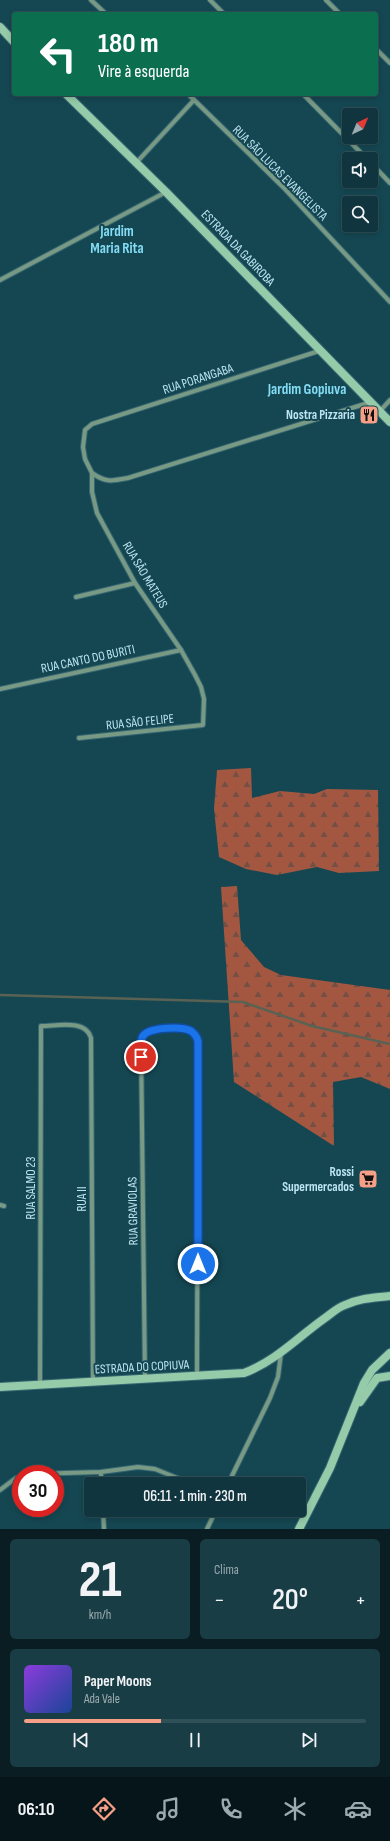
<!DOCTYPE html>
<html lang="pt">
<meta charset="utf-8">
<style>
body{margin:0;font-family:"Sofia Sans Condensed",sans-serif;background:#193d45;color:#f1f3f6;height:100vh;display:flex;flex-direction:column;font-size:15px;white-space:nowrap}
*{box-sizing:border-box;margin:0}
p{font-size:13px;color:#9cabb0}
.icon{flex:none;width:22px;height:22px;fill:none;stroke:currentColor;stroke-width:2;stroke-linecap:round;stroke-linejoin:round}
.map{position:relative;height:1529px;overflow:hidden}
.side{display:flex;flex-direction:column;gap:10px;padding:10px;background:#091d22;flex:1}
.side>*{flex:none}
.hud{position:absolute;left:12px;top:12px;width:366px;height:84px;border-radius:4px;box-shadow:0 2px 6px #0003,0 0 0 1px #305058;background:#0b6e4f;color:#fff;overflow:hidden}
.needle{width:26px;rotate:44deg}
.controls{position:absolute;left:342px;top:108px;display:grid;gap:8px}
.controls a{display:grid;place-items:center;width:36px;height:36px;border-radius:4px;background:#10353e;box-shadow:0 2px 6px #0003,0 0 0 1px #305058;font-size:20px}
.speed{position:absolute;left:12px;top:1465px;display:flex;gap:8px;font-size:20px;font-weight:700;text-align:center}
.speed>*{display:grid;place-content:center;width:52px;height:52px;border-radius:50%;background:#10353e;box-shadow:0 2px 6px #0003,0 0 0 1px #305058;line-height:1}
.speed .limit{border:6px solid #d22;background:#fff;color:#111}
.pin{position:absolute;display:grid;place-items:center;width:34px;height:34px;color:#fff;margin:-17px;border:2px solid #fff;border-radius:50%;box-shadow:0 1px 4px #0007}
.me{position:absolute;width:44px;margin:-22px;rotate:0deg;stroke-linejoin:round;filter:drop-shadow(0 0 3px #0008)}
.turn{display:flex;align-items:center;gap:14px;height:84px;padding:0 20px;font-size:18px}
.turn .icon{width:52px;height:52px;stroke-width:2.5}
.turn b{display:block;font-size:28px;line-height:34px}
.big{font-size:30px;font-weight:600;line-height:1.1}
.side .tile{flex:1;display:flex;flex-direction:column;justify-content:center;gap:6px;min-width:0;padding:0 14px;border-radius:6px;background:#193d45}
.side .dial{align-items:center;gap:0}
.dial b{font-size:52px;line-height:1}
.song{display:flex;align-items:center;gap:12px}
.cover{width:48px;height:48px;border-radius:6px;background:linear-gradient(135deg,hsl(270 70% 55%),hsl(220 70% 35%))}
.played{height:4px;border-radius:2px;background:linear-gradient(90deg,#f49f86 40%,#305058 40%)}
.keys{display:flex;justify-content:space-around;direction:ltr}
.heat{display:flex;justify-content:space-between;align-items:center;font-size:22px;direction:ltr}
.side .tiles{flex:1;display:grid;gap:10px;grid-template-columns:1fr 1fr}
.tile:last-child{grid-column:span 2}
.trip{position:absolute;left:84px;top:1477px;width:222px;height:40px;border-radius:4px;background:#10353e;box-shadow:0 2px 6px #0003,0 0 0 1px #305058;font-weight:600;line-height:40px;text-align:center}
.tabs{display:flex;height:64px;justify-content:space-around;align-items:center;background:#061519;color:#9cabb0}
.tabs .icon{width:28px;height:28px}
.tabs .current{color:#f49f86}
.tabs b{font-size:18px;color:#f1f3f6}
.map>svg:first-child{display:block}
</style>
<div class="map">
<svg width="390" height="1529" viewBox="0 0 390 1529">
<defs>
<pattern id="forest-firs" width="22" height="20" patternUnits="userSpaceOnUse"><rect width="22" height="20" fill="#a45740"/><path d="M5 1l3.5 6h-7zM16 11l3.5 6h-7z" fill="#734f44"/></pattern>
</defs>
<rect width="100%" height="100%" fill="#154752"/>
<!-- forest -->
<g fill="url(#forest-firs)">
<polygon points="251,768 252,798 280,791 314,794 327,789 378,790 379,871 339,873 317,867 277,875 246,869 219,857 214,809 217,770"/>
<polygon points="237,886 241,940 264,967 281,975 390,990 390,1089 361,1077 333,1082 334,1146 234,1082 221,887"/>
</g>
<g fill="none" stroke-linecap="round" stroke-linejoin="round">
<!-- stream -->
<polyline stroke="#5a6253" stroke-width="2.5" points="0,995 243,1002 312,1026 390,1044"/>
<!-- street casing -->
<g stroke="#366772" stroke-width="6">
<g id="street">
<polyline points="91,0 106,14"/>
<polyline points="210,0 224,14"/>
<polyline points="326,0 340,14"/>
<polyline points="376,49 390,63"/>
<polyline points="188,94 283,187 390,302"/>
<polyline points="303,94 367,159"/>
<polyline points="136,163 194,100"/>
<polyline points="371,163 390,183"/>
<polyline points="0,280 166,192"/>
<polyline points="380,411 390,400"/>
<path d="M 92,473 C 106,483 112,481 128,478 L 371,402"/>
<polyline points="76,597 135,583"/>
<polyline points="0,689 181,650"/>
<polyline points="79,738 203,725 204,699 201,687 195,675 181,650 135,583 97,513 92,492 92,473 85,459 83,447 85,430 92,424 319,351"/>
<polyline points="0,1205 4,1206"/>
<path d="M 145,1379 L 141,1042 L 144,1034 C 160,1025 190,1022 198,1041 L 197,1376"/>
<path d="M 40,1385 L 41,1026 C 57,1026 86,1019 91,1038 L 93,1382"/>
<polyline points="101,1472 101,1484"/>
<polyline points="31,1474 101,1472 138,1467 155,1469 192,1484"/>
<polyline points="228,1484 270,1398 278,1377 281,1353"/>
<polyline points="0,1490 16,1478 21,1477"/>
<polyline points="103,1510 104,1529"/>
<polyline points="207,1529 216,1510"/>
</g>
</g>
<!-- secondary casing -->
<g stroke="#366772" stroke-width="10">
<g id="secondary">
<polyline points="0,27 14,42"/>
<polyline points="66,94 166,192 390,422"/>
<path d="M 0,1387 L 244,1373 C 276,1361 298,1337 325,1318 C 331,1314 338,1307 345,1305 C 360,1298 374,1298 390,1296"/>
<polyline points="360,1402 377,1378 390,1376"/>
<polyline points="299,1529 330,1468 364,1383 372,1370 390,1353"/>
</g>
</g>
<!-- street -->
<use href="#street" stroke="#789984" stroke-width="4"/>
<!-- secondary -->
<use href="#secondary" stroke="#95cba9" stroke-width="8"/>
</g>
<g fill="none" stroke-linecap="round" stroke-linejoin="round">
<!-- route casing -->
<g stroke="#114b97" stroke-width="10">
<path id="route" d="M 141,1057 C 141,1050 139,1042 143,1036 C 149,1027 183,1026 191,1031 C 195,1034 197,1037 198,1041 L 198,1264"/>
</g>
<!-- route -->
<use href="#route" stroke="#1a73e8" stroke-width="7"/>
</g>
<!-- icons -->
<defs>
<g id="restaurant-square" transform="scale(1)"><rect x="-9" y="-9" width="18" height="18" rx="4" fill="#f49f86" stroke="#154752"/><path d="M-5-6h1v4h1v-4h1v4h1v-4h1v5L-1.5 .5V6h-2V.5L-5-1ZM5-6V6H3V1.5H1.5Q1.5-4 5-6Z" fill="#111"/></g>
<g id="supermarket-square" transform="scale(1)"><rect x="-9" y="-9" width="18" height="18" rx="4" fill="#f49f86" stroke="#154752"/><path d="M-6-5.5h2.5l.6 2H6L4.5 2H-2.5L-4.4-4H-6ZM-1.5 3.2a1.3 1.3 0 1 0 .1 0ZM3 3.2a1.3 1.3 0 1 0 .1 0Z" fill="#111"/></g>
</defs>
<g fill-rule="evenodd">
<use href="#restaurant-square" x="369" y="415"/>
<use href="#supermarket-square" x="368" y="1179"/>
</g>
<g text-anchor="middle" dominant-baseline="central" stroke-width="4" stroke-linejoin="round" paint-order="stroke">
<!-- street labels -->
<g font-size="13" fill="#bce5f1" stroke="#154752">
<text transform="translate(280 173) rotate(45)">RUA SÃO LUCAS EVANGELISTA</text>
<text transform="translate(238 248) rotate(46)">ESTRADA DA GABIROBA</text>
<text transform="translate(198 379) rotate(-18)">RUA PORANGABA</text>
<text transform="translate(145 575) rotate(59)">RUA SÃO MATEUS</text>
<text transform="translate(88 659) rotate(-12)">RUA CANTO DO BURITI</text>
<text transform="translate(140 722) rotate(-6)">RUA SÃO FELIPE</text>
<text transform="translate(31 1188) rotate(-90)">RUA SALMO 23</text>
<text transform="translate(82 1199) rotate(-90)">RUA II</text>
<text transform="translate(133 1211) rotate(-91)">RUA GRAVIOLAS</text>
<text transform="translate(142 1367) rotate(-3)">ESTRADA DO COPIUVA</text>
</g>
<!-- poi labels -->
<g font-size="13" font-weight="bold" fill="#bce5f1" stroke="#154752" text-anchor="end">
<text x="355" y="415">Nostra Pizzaria</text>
<text x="354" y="1172">Rossi<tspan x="354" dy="15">Supermercados</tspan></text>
</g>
<!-- quarter labels -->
<g font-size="15" font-weight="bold" fill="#83dcf4" stroke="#154752">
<text x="117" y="231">Jardim<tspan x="117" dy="17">Maria Rita</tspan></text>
<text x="307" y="389">Jardim Gopiuva</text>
</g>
</g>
</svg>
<div class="controls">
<a><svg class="needle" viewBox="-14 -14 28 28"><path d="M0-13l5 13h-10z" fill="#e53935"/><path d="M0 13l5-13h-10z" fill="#9cabb0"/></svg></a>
<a><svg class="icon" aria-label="sound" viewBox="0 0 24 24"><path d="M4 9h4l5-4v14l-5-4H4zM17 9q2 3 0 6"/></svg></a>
<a><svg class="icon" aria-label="search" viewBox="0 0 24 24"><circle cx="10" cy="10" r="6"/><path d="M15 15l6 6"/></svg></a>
</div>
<div class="speed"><div class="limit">30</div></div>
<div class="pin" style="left:141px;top:1057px;background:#d93025"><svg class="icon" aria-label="arrive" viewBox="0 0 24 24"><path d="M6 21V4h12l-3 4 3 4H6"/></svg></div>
<svg class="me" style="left:198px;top:1264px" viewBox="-20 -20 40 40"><circle r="17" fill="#1a73e8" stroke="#fff" stroke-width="3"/><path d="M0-11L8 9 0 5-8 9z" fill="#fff"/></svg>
<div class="trip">06:11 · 1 min · 230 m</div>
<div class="hud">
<div class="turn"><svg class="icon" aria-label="left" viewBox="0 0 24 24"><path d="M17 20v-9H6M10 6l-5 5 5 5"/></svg><div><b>180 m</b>Vire à esquerda</div></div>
</div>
</div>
<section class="side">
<div class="tiles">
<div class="tile dial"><b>21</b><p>km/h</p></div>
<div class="tile"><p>Clima</p>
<div class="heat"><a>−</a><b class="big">20°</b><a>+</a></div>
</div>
<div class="tile">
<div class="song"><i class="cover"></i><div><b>Paper Moons</b><p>Ada Vale</p></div></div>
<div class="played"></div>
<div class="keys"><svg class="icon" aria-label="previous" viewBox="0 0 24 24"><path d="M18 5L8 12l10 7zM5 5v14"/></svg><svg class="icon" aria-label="pause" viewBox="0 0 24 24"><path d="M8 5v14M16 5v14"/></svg><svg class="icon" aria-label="next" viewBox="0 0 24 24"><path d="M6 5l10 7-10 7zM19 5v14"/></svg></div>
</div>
</div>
</section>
<nav class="tabs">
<b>06:10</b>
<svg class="icon current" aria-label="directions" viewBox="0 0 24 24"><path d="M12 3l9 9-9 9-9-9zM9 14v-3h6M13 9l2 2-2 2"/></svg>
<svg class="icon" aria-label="music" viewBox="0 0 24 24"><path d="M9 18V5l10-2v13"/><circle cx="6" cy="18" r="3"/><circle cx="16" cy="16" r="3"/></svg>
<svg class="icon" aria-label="phone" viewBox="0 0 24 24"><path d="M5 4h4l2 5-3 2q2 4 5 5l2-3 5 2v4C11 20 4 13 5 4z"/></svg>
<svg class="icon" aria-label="climate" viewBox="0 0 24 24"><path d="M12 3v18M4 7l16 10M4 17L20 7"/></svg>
<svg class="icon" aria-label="car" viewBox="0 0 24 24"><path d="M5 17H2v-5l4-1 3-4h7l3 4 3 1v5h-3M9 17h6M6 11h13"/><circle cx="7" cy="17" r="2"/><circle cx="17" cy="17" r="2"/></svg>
</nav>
